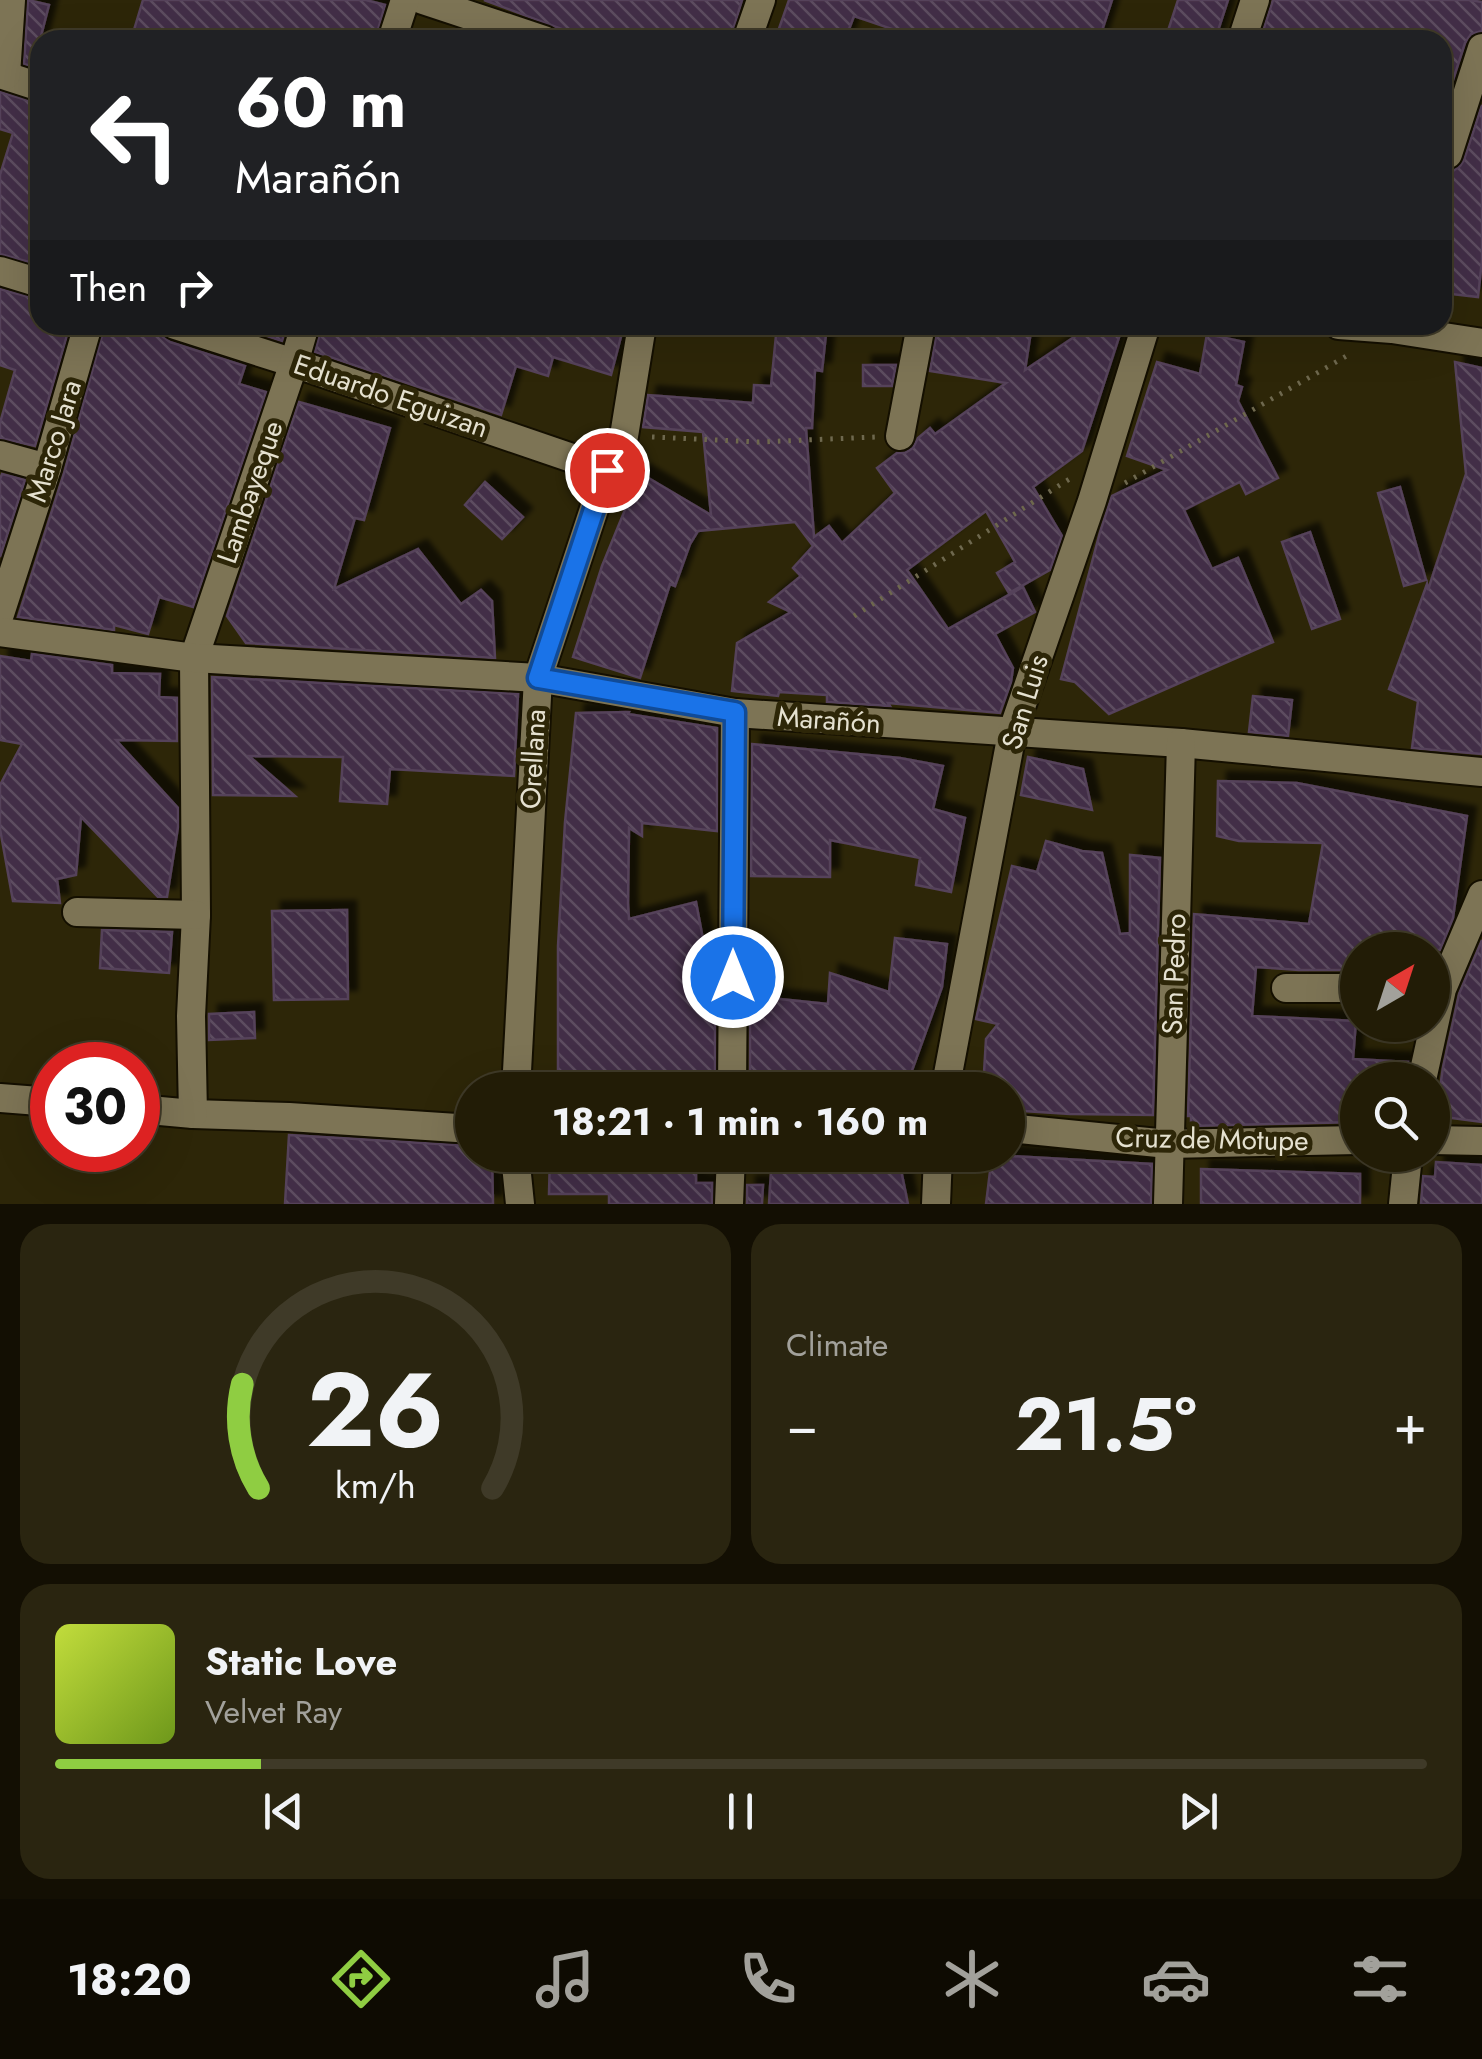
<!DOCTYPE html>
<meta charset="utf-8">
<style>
body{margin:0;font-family:Jost,sans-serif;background:#2a2510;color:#f1f3f6;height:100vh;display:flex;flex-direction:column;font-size:38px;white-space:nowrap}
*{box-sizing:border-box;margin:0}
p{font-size:32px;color:#a2a19b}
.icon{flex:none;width:55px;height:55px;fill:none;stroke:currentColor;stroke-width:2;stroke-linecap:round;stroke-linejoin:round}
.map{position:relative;height:1204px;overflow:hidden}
.sheet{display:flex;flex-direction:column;gap:20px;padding:20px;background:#130f03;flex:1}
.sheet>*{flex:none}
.top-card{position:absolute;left:30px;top:30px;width:1422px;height:305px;border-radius:30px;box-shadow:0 10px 40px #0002,0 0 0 2px #3f3a28;background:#202124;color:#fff;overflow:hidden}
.needle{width:65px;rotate:39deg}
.buttons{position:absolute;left:1340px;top:932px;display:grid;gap:20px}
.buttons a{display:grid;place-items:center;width:110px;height:110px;border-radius:50%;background:#221c06;box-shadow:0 10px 40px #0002,0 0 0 2px #3f3a28;font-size:50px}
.speed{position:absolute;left:30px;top:1042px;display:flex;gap:20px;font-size:50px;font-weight:700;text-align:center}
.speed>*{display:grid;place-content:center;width:130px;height:130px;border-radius:50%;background:#221c06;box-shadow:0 10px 40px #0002,0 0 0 2px #3f3a28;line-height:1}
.speed .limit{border:15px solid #d22;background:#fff;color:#111}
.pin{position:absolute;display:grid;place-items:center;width:85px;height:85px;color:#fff;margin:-42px;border:5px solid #fff;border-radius:50%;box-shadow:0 2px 10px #0007}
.me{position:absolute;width:110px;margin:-55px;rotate:0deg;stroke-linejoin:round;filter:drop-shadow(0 0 8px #0008)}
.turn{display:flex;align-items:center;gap:35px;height:210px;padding:0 40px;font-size:45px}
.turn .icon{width:130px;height:130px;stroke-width:2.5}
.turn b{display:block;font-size:70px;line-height:85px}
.then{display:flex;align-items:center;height:95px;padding:0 40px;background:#0003;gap:20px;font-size:38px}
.big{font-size:75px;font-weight:700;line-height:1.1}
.sheet .widget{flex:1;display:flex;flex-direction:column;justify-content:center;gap:15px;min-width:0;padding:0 35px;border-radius:30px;background:#2a2510}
.sheet .dial{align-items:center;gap:0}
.dial svg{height:260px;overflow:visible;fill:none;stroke:#3f3a28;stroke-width:7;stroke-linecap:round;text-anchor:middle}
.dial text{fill:#f1f3f6;stroke:none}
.song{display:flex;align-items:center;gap:30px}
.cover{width:120px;height:120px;border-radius:15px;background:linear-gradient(135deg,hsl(70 70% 55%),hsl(80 70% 35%))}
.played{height:10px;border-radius:5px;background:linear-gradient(90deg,#8fcd42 15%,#3f3a28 15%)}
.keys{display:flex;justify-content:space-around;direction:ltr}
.heat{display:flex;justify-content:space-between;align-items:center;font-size:55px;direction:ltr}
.sheet .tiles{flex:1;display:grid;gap:20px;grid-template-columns:1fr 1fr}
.widget:last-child{grid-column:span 2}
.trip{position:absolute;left:455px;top:1072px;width:570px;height:100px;border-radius:50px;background:#221c06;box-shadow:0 10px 40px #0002,0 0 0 2px #3f3a28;font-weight:700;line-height:100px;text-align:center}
.tabs{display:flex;height:160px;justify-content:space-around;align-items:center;background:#0e0b02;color:#a2a19b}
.tabs .icon{width:70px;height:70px}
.tabs .on{color:#8fcd42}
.tabs b{font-size:45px;color:#f1f3f6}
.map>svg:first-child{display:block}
</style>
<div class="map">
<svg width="1482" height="1204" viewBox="0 0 1482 1204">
<defs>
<pattern id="building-back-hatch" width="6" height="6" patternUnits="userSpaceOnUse" patternTransform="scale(2.5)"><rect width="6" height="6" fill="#422f46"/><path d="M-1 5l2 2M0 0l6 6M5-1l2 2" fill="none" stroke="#5d4d60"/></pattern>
<filter id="shadow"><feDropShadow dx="9" dy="-9" stdDeviation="2.5" flood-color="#0009"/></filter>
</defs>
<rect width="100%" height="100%" fill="#2d2608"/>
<!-- building -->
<g fill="url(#building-back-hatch)" stroke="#55425a" stroke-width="2.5" filter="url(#shadow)">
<polygon points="28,0 49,5 40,40 40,69 24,64"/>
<polygon points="143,0 366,0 385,5 375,40 131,40"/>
<polygon points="484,0 742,0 730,40 591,40"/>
<polygon points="789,0 1112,0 1099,40 924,40 854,16 845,40 775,40"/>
<polygon points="1178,0 1228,0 1215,40 1165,40"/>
<polygon points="1273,0 1469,0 1482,2 1482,31 1471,34 1465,43 1442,114 1442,40 1381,40 1363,35 1362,40 1260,40"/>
<polygon points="0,92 40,104 40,265 0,254 0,175 13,133 0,129"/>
<polygon points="1482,105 1482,260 1478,297 1442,293 1442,170 1453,171 1460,166 1464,160"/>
<polygon points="0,289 40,300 40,325 70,325 35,446 0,438 0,423 15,370 0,365"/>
<polygon points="105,325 158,325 162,336 170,342 245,366 239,384 266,392 193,607 159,597 148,634 114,625 114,630 18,617 64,473"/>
<polygon points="233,325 287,325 282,341"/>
<polygon points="322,325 337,325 376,336 379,325 624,325 611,375 553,357 548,376 516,366 501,415 315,352"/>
<polygon points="777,325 827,325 822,371 815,370 812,428 806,428 814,537 829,526 842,543 895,493 877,468 897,453 905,453 913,448 918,438 930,428 935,434 1006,383 930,371 938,325 1032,325 1025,370 1092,325 1123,325 1082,451 1033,487 1062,536 1050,570 1009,593 997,573 1015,562 986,511 907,570 948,629 1023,587 1035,612 995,634 1013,668 1011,682 1000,713 888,703 890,706 827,702 827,695 779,692 778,696 732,691 737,643 791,612 769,602 801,576 793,568 813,546 795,522 698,531 690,544 675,586 670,584 640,678 573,657 602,566 640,473 711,515 703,432 643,427 648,395 753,403 754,385 771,386"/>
<polygon points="1207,334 1244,342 1236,385 1242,387 1238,401 1278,478 1246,494 1240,482 1184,510 1212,569 1238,558 1273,642 1109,714 1075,682 1061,679 1100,532 1112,496 1167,470 1127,456 1157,362 1200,374"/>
<polygon points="1455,362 1482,368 1482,754 1412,748 1418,701 1389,689 1427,584 1428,590 1466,474"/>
<polygon points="863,365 896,365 892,386 863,386"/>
<polygon points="299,402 390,428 364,520 355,518 334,589 418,549 461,604 481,590 492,601 495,658 246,643 227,616"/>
<polygon points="2,474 25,480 0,557 0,479"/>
<polygon points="485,482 523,517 502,539 465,505"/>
<polygon points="1400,487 1426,580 1404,586 1378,493"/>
<polygon points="1310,532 1340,619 1312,629 1282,542"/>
<polygon points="32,654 112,665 112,673 160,674 159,697 177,698 177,741 116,740 178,808 178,827 167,897 158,897 81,817 76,875 57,879 60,903 13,901 0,829 0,785 22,744 0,740 0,656 31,661"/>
<polygon points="212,677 518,694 514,776 390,769 387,804 340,801 343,757 249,756 295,796 213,795"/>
<polygon points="1253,696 1292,700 1288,736 1249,732"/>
<polygon points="629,712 628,714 717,728 717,831 642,823 642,836 629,828 628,903 629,919 696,902 713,992 715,992 715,1090 558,1090 558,946 565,822 576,713"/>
<polygon points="752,744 900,758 943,766 933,809 965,818 951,892 916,885 920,858 830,840 830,877 751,876"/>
<polygon points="1028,757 1083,769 1092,810 1021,795"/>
<polygon points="1218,781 1297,783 1467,816 1453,918 1440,950 1358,950 1358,970 1299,970 1256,967 1252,1016 1356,1021 1353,1059 1408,1062 1405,1080 1358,1080 1358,1122 1191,1126 1191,1116 1188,1116 1194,914 1309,924 1323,843 1239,841 1217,836"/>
<polygon points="1046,841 1082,851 1102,853 1120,934 1130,933 1130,855 1160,858 1153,1115 1070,1114 1008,1110 1008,1090 983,1090 986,1039 998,1024 976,1019 1012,866 1037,872"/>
<polygon points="347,910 348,999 274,1000 272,911"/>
<polygon points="102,930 172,932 169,973 100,968"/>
<polygon points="895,938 947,944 942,987 905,1090 750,1090 750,996 828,1004 830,973 889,992"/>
<polygon points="1482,940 1482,1122 1436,1116 1443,1067 1459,994"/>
<polygon points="254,1012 255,1038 209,1040 209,1014"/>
<polygon points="289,1135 472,1146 472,1155 492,1155 493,1204 285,1204"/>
<polygon points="550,1155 696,1155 696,1183 712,1183 712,1204 609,1204 609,1194 549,1194"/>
<polygon points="992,1155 1152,1164 1151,1204 986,1204"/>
<polygon points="772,1156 900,1165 908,1204 769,1204"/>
<polygon points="1436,1162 1482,1165 1482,1204 1421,1204 1423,1176 1435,1177"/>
<polygon points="1201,1169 1360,1174 1360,1204 1201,1204"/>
<polygon points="747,1185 763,1185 762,1204 747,1204"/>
</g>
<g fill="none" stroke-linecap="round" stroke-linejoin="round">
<!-- minor casing -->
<g stroke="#140f00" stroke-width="32">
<g id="minor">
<polyline points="423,0 544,40"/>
<polyline points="392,40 405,0"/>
<polyline points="747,40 761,0"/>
<polyline points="1242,40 1255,0"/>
<polyline points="0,74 40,87"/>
<polyline points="6,75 11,0"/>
<polyline points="1448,154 1482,48"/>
<polyline points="0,271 40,283"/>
<polyline points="175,325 294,363 607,470"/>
<polyline points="305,325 294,363 194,658 196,915 191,1016 193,1114 289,1117 472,1129"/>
<polyline points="1339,325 1392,329 1482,343"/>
<polyline points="900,436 921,325"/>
<polyline points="0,455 47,468"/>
<polyline points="0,614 47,468 88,325"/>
<polyline points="0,632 194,658 538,678 735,713 1181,743 1482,772"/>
<polyline points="77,912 196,915"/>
<polyline points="1286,988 1358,988"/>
<polyline points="1422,1080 1442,989 1482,895"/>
<polyline points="516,1090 538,678 607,470 624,436 642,325"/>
<polyline points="732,1090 735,713"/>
<polyline points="945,1090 1012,733 1092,501 1146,325"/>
<polyline points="0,1098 52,1102"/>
<polyline points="138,1109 193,1114"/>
<polyline points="1008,1128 1168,1144 1358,1140"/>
<polyline points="1432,1140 1482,1141"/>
<polyline points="515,1155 520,1204"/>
<polyline points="729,1204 731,1155"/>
<polyline points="936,1204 938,1155"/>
<polyline points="1168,1204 1181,743"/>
<polyline points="1403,1204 1408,1155"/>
</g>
</g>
<!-- path -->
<g stroke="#6e684e" stroke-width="5" stroke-dasharray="2.5 8" stroke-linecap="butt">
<polyline points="652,437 759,442 876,437"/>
<polyline points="1125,483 1350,354"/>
<polyline points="854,616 1071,478"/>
</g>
<!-- minor -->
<use href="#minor" stroke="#7d7455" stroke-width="28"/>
</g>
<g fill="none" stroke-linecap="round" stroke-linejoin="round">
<!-- route casing -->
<g stroke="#114b97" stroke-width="25">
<polyline id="route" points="607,470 538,678 735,712 733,977"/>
</g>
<!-- route -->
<use href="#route" stroke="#1a73e8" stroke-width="18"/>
</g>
<g text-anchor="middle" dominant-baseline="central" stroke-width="10" stroke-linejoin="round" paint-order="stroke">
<!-- street labels -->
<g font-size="28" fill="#e5e1d0" stroke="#2d2608">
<text transform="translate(391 396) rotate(19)">Eduardo Eguizan</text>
<text transform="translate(54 441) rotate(-73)">Marco Jara</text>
<text transform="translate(250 492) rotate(-71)">Lambayeque</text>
<text transform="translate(1025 702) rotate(-73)">San Luis</text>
<text transform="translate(829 720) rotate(4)">Marañón</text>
<text transform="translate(533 759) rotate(-87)">Orellana</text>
<text transform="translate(1174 974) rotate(-88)">San Pedro</text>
<text transform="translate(1212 1139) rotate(1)">Cruz de Motupe</text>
</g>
</g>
</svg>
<div class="buttons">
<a><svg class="needle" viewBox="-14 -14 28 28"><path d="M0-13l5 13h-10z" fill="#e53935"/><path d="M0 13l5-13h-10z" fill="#a2a19b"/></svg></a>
<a><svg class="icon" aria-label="search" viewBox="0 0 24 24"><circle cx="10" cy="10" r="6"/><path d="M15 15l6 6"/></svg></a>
</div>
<div class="speed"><div class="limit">30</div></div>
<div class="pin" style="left:607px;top:470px;background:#d93025"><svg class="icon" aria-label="arrive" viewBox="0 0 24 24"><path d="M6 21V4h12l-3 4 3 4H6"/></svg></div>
<svg class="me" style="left:733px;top:977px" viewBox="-20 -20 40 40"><circle r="17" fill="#1a73e8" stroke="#fff" stroke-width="3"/><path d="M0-11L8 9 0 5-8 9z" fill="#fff"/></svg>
<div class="trip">18:21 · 1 min · 160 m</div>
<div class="top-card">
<div class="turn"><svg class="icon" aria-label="left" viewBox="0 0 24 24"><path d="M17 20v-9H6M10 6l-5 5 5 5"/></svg><div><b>60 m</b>Marañón</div></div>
<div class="then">Then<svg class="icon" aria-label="right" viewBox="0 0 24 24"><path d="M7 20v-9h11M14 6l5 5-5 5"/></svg></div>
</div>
</div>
<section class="sheet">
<div class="tiles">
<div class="widget dial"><svg viewBox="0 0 100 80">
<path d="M14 69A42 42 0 1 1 86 69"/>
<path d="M14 69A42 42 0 0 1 9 37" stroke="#8fcd42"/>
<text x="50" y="56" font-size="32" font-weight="700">26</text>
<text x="50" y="72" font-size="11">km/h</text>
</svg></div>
<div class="widget"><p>Climate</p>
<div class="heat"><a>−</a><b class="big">21.5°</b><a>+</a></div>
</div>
<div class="widget">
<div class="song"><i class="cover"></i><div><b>Static Love</b><p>Velvet Ray</p></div></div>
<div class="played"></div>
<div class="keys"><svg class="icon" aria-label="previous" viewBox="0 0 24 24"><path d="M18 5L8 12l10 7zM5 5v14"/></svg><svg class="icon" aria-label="pause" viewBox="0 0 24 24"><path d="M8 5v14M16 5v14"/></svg><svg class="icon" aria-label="next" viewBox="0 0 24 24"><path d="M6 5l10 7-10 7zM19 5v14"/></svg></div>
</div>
</div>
</section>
<nav class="tabs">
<b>18:20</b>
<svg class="icon on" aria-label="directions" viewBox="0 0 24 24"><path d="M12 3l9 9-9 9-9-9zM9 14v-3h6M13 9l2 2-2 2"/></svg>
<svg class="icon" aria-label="music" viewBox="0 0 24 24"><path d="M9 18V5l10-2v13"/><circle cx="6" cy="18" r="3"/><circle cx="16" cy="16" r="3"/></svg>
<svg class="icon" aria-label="phone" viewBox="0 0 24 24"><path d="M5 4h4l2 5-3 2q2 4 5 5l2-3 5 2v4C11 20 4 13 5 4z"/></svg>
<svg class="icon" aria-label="climate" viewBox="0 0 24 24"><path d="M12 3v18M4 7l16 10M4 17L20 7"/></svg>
<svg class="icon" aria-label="car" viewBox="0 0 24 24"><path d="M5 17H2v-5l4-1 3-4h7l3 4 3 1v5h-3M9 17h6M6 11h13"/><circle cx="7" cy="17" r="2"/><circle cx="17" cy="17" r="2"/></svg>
<svg class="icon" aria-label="filters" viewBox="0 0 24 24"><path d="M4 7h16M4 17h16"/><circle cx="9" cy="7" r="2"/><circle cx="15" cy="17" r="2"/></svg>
</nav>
